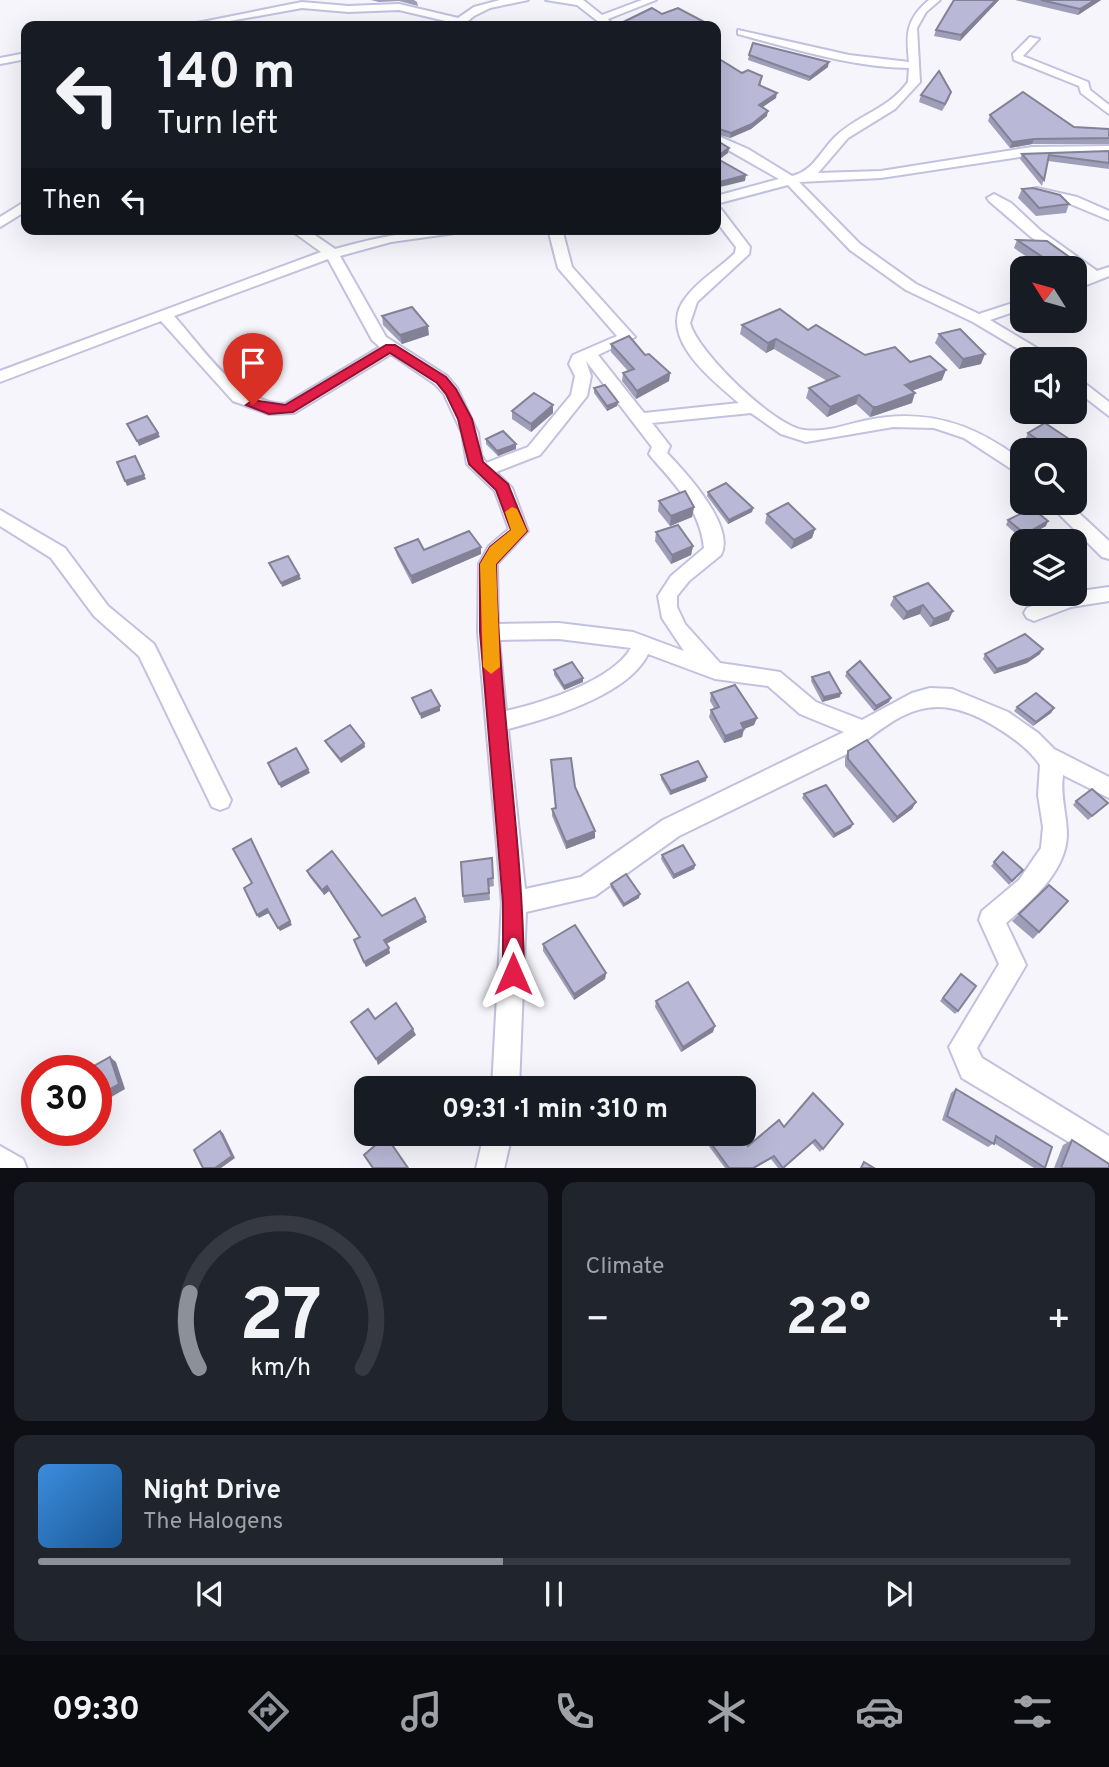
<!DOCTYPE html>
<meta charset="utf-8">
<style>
body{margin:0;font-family:Overpass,sans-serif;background:#20242c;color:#f1f3f6;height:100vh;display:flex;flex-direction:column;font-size:26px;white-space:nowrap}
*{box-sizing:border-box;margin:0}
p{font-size:23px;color:#9ea1a6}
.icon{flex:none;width:38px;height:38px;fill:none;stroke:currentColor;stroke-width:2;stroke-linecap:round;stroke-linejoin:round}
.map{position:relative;height:1168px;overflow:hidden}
.side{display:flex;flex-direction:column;gap:14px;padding:14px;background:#0d0f14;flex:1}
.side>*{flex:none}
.top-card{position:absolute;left:21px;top:21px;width:700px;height:214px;border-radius:14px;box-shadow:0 7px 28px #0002;background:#171b24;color:#f1f3f6;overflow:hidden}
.needle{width:46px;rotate:307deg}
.tools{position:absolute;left:1010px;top:256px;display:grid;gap:14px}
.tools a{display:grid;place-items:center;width:77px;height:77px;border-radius:14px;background:#171b24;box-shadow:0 7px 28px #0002;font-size:35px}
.speed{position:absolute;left:21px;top:1055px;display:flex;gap:14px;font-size:35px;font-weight:700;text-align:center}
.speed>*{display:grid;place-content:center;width:91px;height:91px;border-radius:50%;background:#171b24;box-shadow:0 7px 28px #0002;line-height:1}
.speed .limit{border:10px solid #d22;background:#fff;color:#111}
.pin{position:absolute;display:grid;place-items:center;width:60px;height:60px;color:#fff;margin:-72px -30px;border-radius:50% 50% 50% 0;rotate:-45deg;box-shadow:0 0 7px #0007}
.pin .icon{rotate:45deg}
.me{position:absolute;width:77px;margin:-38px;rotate:0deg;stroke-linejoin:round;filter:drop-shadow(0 0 5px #0008)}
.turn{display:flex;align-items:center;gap:24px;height:147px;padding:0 21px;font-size:32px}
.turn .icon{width:91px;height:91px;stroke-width:2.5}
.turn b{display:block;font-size:49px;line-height:60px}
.then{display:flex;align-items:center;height:66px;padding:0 21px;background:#0003;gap:14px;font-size:26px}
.big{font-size:52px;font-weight:700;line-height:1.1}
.side .widget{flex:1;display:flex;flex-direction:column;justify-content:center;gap:10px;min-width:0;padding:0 24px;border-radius:14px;background:#20242c}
.side .dial{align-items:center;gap:0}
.dial svg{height:182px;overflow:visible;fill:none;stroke:#363941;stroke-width:7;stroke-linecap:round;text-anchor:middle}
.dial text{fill:#f1f3f6;stroke:none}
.song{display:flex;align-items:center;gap:21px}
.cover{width:84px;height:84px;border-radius:10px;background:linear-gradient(135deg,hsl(210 70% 55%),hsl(210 70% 35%))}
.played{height:7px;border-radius:4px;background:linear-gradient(90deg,#8c9099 45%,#363941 45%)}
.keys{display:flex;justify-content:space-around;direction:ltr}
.heat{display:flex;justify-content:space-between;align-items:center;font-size:38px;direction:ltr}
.side .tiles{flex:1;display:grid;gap:14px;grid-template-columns:1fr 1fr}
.widget:last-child{grid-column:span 2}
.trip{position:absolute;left:354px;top:1076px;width:402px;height:70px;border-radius:14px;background:#171b24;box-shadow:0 7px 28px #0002;font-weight:700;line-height:70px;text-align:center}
.tabs{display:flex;height:112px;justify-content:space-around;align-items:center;background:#090b0e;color:#9ea1a6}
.tabs .icon{width:49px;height:49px}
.tabs .current{color:#8c9099}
.tabs b{font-size:32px;color:#f1f3f6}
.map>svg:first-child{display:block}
</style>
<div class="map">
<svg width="1109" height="1169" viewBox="0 0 1109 1169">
<rect width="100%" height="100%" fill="#f5f5fb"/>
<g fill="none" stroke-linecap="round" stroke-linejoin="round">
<!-- street casing -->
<g stroke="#c2c1df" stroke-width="4">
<g id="street">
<polygon points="500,0 528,0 490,8 474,16 462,26 452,26 454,23 399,10 348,12 302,8 202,26 182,26 302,2 348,6 399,4 458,18 474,7"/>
<polygon points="546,0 583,0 602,15 642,0 656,0 608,19 613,26 604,26 577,5"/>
<path d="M 929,0 L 940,0 L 926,12 L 917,28 L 920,82 L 895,109 L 848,138 L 818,173 L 881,171 L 1032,147 L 1109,146 L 1109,154 L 1032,155 L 881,178 L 799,182 L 860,244 L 916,284 L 979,314 L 1022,300 L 1022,309 L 990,320 L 1055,359 L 1035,359 L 973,322 L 906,290 L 850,250 L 788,185 L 716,204 L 716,196 L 779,179 L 716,143 L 716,135 L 748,149 L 792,176 C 813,171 820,152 835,137 C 857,115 889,109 908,82 L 909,68 C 851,67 795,49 738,34 L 738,30 L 849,55 L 909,62 C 906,34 906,19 929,0 Z"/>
<polygon points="1030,37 1039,39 1023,56 1088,82 1090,90 1109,105 1109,114 1081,93 1079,86 1014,60 1013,54"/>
<polygon points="26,53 26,59 0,64 0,58"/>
<polygon points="1037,188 1077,197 1109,211 1109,220 1068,203 1032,195 1032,189"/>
<polygon points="994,194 1011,203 1041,231 1097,271 1109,267 1109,276 1074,290 1074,281 1085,276 1031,237 989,201 987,198"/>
<polygon points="26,201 26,211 0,227 0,217"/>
<path d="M 716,208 L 721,209 L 750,247 L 749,254 L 697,302 L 690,323 C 697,352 775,427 804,430 C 826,433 847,424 868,420 C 926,408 976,424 1022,461 L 1022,476 L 964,438 L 934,428 L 893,427 L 806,442 L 781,434 L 751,413 L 652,423 L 670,446 L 667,453 C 685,472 736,526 721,555 L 689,581 L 677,596 L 677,607 L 685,624 L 720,663 L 780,672 L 816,702 L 862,720 L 912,693 L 930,688 L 952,689 L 1008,712 L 1038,733 L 1054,749 L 1109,777 L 1109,798 L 1063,775 C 1060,797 1067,814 1067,835 C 1066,872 1031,901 1006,923 L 1026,965 L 977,1048 L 982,1058 L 1109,1136 L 1109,1166 L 962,1078 L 949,1047 L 999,964 L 979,920 L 982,911 L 1019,880 L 1041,848 L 1043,827 L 1038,795 L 1040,765 C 1028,747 1009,735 991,724 C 930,689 901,713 851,752 L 679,836 L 595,896 L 526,912 L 519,1088 L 492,1088 L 502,903 L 478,632 L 479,564 L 489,546 L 509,529 L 495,491 L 467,464 L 462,433 L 444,394 L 435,384 L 391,354 L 294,413 L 269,414 L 233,401 L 161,321 L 0,382 L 0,371 L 321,252 L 289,229 L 306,229 L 335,249 C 378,237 417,229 462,229 L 455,233 L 391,242 L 340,256 L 386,337 L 447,376 L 457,388 L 478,433 L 481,455 L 486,463 L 528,447 L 571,395 L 575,376 L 569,364 L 573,355 L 617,336 L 558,268 L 548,229 L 562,229 L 572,267 L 635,337 L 598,355 L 644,413 L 739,403 C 711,379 654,335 687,296 C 700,279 720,268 735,253 L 736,247 L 716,221 ZM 328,259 L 372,340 L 380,347 L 285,404 C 237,404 204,349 174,316 ZM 586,361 L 652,447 L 649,454 L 652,458 C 676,485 700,510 704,548 L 671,576 L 658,596 L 662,618 L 684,651 L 633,632 L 559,623 L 498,624 L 497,564 L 528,531 L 512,488 L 496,472 L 540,455 L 587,396 L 591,376 ZM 559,639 L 631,648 C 612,681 542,703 506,711 L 499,640 ZM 648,654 L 715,679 L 768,686 L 800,714 L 844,732 L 663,820 L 581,877 L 525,889 L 508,729 C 550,718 628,695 648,654 Z"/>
<polygon points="1074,375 1109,402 1109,416 1074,389"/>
<polygon points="1047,502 1067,502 1109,541 1109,559 1102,557"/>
<polygon points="0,510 65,548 108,606 154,644 231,800 228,807 220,810 212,807 139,656 94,616 51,558 0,526"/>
<polygon points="1109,587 1109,601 1071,607 1034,621 1027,618 1024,613 1027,608 1066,593"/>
<polygon points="484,1134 512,1134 504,1169 476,1169"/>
<polygon points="0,1146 23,1159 27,1169 0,1169"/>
</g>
</g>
<!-- street -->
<use href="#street" fill="#fff" fill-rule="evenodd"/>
</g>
<!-- wall -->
<g fill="#9f9eb8">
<polygon points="371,0 414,0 417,2 418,6 399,1 379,2"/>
<polygon points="954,0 999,0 960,41 934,36 936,30"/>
<polygon points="1015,0 1101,0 1078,15"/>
<polygon points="749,55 828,67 809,81 748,60"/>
<polygon points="716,57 742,73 761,81 760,86 776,98 763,107 767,116 751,129 730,138 716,134"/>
<polygon points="951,92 949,99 942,111 919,102 921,95"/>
<polygon points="990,115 1074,127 1109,129 1109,144 1032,144 1010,148 988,121"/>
<polygon points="1109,151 1109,169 1048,161 1042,186 1020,159 1022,154"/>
<polygon points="1022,189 1069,204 1066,213 1036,216 1018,198"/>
<polygon points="1017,240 1072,268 1043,268 1014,248"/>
<polygon points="382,316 429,335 402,344 383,325"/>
<polygon points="742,325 808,330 865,355 910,362 942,380 912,391 912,403 874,416 870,417 856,404 827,417 806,398 809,388 827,381 774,349 766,353 740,334"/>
<polygon points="939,334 981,364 959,369 935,343"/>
<polygon points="611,344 645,355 670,373 669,381 636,399 622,381 623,373 628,371 611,352"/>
<polygon points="594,388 617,406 607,411 594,393"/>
<polygon points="512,411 553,413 531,432 512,419"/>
<polygon points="1028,433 1078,445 1074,452 1074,450 1034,450 1024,442"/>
<polygon points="486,439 516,444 516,449 498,456 486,444"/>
<polygon points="708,492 753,508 752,512 728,524 707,496"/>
<polygon points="659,501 694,507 692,517 670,526 658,511"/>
<polygon points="767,514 815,529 812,538 791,549 765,523"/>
<polygon points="1008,520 1046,526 1022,539 1006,525"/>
<polygon points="656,532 693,546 691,555 671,564 655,541"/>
<polygon points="395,548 424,550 481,554 412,584 397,555"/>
<polygon points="928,583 949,620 930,627 920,614 903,620 890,605 894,597"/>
<polygon points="985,654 1040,654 1027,663 994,674 983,659"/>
<polygon points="554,670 583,682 564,690 554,675"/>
<polygon points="847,672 889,702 874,711 845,676"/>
<polygon points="812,677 840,697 822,702 811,681"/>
<polygon points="711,693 757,718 754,725 744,729 742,737 724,743 709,717 711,710 714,708 710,701"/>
<polygon points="1017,707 1054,708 1051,713 1033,726 1014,711"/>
<polygon points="325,741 364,743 365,747 341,763 327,745"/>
<polygon points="848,751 916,802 912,809 893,823 845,766 845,758"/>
<polygon points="551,760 575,787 595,838 566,849 552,816 552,809 555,808"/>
<polygon points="661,775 706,781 670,795 661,779"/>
<polygon points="804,794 851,828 833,838 802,798"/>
<polygon points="1076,801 1108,803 1088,820 1073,805"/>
<polygon points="1003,852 1023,870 1009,885 991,866"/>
<polygon points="662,855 695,865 694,869 673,879 661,859"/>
<polygon points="492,858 494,886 489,887 490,900 464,903 463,896"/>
<polygon points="307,871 382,916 427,922 386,944 390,953 366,967 354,940 359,937 329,891 324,895 309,876"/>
<polygon points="611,884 639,898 623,907 611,888"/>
<polygon points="1068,901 1033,939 1012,921 1019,914"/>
<polygon points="543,944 606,973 605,979 574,1000 543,951"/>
<polygon points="961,974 958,1011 955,1014 940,1001"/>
<polygon points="656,1001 713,1032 681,1052 655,1007"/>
<polygon points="956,1089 1045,1168 1034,1168 994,1143 988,1147 942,1120 951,1093"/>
<polygon points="843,1124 820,1152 812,1143 783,1168 778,1168 771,1159 755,1168 725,1168 708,1145 710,1142 748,1146 784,1127"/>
<polygon points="1072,1140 1109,1168 1054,1168 1063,1145"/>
</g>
<!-- shaded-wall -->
<g fill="#828196">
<polygon points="996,0 999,0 960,41 961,35"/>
<polygon points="1095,0 1101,0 1078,15 1080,9"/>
<polygon points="829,62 828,67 809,81 810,77"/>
<polygon points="777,93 776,98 758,110 759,105"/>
<polygon points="768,111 767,116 751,129 730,138 731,133"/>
<polygon points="1034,139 1032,144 1010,148 1012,142"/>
<polygon points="729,148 728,153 716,162 716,157"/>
<polygon points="746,175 745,181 716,188 716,183"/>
<polygon points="1075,261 1072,268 1056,268 1056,266"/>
<polygon points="428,326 429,335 402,344 400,335"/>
<polygon points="776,339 774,349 766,353 768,343"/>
<polygon points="985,354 981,364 959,369 963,359"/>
<polygon points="946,370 942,380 902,394 905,385"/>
<polygon points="670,373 669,381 636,399 637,391"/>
<polygon points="915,393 912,403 870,417 873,407"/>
<polygon points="859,395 856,404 827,417 830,407"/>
<polygon points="618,402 617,406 607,411 607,406"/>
<polygon points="553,405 553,413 531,432 531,424"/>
<polygon points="158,433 160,437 139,446 137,441"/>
<polygon points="516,444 516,449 498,456 497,451"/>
<polygon points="144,475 146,479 127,486 125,481"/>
<polygon points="694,507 692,517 670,526 671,516"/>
<polygon points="753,508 752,512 728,524 729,520"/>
<polygon points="1048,521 1046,526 1022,539 1025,534"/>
<polygon points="815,529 812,538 791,549 794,540"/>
<polygon points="693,546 691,555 671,564 672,555"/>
<polygon points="481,547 481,554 412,584 411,576"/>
<polygon points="299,575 301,579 282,587 281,583"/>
<polygon points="923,605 920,614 903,620 907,612"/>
<polygon points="953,611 949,620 930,627 934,619"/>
<polygon points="1043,649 1040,654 1027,663 994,674 997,669"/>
<polygon points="583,678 583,682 564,690 564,686"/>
<polygon points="841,693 840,697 822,702 824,697"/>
<polygon points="891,698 889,702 874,711 876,706"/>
<polygon points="440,706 440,711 421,719 420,714"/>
<polygon points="1054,708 1051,713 1033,726 1036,722"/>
<polygon points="757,718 754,725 739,731 741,723"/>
<polygon points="744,729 742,737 724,743 725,736"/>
<polygon points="364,743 365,747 341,763 340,759"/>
<polygon points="308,769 310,773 281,788 279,784"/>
<polygon points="707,777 706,781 670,795 671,791"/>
<polygon points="916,802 912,809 893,823 897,817"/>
<polygon points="853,824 851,828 833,838 835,834"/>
<polygon points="595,831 595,838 566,849 566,842"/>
<polygon points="253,843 292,925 280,931 278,928"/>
<polygon points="695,865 694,869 673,879 674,875"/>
<polygon points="327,886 329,891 324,895 322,890"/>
<polygon points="640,894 639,898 623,907 624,904"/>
<polygon points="267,909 269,913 259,918 257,915"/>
<polygon points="425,917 427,922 386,944 384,940"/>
<polygon points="389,948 390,953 366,967 364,962"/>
<polygon points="606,973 605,979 574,1000 574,994"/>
<polygon points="715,1026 713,1032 681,1052 683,1047"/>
<polygon points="413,1029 416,1035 378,1065 376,1059"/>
<polygon points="110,1057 116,1062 125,1089 96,1106 96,1097"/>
<polygon points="220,1131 223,1133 235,1158 221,1168 215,1168"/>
<polygon points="774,1156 771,1159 755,1168 753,1168"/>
</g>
<!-- building -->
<g fill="#b9b8d6" stroke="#828196" stroke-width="2">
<polygon points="954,0 996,0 961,35 936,30"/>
<polygon points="1041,0 1095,0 1080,9"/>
<polygon points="652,8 662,14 678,8 710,25 706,26 615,26"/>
<polygon points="753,43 829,62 810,77 749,55"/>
<polygon points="716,57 742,73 748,70 762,76 759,85 777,93 759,105 768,111 752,124 731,133 716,128"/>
<polygon points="939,71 951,92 945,104 921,95"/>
<polygon points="1023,92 1074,127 1109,129 1109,138 1034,139 1012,142 990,115"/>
<polygon points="716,140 729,148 716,157"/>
<polygon points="1109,151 1109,163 1049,155 1044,180 1022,154"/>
<polygon points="716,158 746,175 716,183"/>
<polygon points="1033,188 1060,195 1069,204 1039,208 1022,189"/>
<polygon points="1017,240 1047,241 1075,261 1056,266"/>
<polygon points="412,307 428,326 400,335 382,316"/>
<polygon points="780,309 808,330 816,325 865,355 895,347 910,362 930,356 946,370 905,385 915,393 877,407 873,407 859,395 830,407 809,388 839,376 776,339 768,343 742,325"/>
<polygon points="960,329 985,354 963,359 939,334"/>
<polygon points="629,336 645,355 649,354 670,373 637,391 623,373 634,369 611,344"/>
<polygon points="605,385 618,402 607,406 594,388"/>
<polygon points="534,393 553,405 531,424 512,411"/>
<polygon points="147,416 158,433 137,441 127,424"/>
<polygon points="1045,423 1078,445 1071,450 1053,450 1028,433"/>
<polygon points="503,431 516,444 497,451 486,439"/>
<polygon points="135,456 144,475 125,481 117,462"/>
<polygon points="726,483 753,508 729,520 708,492"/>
<polygon points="685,491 694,507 671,516 659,501"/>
<polygon points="788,503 815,529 794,540 767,514"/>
<polygon points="1032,508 1048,521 1025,534 1008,520"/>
<polygon points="678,525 693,546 672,555 656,532"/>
<polygon points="469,531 481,547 411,576 395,548 418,539 424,550"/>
<polygon points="288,556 299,575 281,583 269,563"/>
<polygon points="928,583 953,611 934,619 923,605 907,612 894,597"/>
<polygon points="1025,634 1043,649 1030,658 997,669 985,654"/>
<polygon points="860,661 891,698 876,706 847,672"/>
<polygon points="572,662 583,678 564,686 554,670"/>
<polygon points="829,672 841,693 824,697 812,677"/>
<polygon points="735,685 757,718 741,723 744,729 725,736 711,710 719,707 711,693"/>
<polygon points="431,690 440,706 420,714 412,698"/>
<polygon points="1036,693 1054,708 1036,722 1017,707"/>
<polygon points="350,725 364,743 340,759 325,741"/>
<polygon points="867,740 916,802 897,817 848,759 848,751"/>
<polygon points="296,748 308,769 279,784 268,763"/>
<polygon points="571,758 575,787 595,831 566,842 552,809 556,808 551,760"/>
<polygon points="698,761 707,777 671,791 661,775"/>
<polygon points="826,785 853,824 835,834 804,794"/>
<polygon points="1092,789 1108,803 1092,816 1076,801"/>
<polygon points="251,839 290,921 278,928 267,909 257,915 244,888 252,883 233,849"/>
<polygon points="683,845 695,865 674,875 662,855"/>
<polygon points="332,851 382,916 415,898 425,917 384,940 389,948 364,962 354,940 360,937 327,886 322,890 307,871"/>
<polygon points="1003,852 1023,870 1012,881 994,862"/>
<polygon points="492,858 493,878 488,879 489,893 463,896 461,862"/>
<polygon points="626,874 640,894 624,904 611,884"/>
<polygon points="1049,885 1068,901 1039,932 1019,914"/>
<polygon points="575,925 606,973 574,994 543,944"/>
<polygon points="961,974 976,986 958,1011 943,998"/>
<polygon points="688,982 715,1026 683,1047 656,1001"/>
<polygon points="396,1003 413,1029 376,1059 351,1022 368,1009 375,1019"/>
<polygon points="110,1057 119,1084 96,1097 96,1071 85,1071"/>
<polygon points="956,1089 1052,1147 1045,1168 996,1136 994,1144 947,1116"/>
<polygon points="813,1093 843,1124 823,1149 815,1140 783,1168 774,1156 753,1168 729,1168 710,1142 721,1134 740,1134 748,1146 779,1120 784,1127"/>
<polygon points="220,1131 232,1156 215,1168 203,1168 194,1150"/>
<polygon points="386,1136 408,1168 373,1168 364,1155"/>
<polygon points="1072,1140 1109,1164 1109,1168 1061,1168"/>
<polygon points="864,1162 874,1168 861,1168"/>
</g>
<!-- route -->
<path fill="#e11d48" stroke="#92132f" stroke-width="2" d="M 386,345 L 395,345 L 446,377 L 456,389 L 472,419 L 483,462 L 508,484 L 527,531 L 496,564 C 498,701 523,837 524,974 L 521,982 L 513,985 L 506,982 L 503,974 L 503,903 L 480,632 L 480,564 L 490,547 L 511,530 L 496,490 L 469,464 L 458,419 L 446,394 L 437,383 L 390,353 L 293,412 L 269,414 L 246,405 L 253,400 L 285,405 Z"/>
<!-- slow -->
<polygon fill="#f59e0b" points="512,507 517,509 527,531 496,564 500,667 491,674 483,667 480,564 490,547 511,530 505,512"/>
</svg>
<div class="tools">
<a><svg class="needle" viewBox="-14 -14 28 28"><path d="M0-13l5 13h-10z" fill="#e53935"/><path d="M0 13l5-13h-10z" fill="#9ea1a6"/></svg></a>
<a><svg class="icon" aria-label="sound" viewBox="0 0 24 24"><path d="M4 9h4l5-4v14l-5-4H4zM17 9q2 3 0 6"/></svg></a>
<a><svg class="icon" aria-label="search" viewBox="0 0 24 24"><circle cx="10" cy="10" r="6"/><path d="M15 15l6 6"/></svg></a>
<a><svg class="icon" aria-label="layers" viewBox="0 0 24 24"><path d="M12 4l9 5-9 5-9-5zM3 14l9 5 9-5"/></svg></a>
</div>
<div class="speed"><div class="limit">30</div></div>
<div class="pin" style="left:253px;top:405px;background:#d93025"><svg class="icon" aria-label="arrive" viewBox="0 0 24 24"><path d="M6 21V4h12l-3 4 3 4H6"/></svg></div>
<svg class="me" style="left:513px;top:974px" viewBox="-20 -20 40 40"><path d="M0-17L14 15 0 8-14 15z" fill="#e11d48" stroke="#fff" stroke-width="4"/></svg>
<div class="trip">09:31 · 1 min · 310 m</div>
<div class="top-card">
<div class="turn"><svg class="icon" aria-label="left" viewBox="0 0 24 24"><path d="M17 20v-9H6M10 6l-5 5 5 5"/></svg><div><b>140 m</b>Turn left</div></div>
<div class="then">Then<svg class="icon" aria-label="left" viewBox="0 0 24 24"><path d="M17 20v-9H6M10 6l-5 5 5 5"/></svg></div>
</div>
</div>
<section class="side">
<div class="tiles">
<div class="widget dial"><svg viewBox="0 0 100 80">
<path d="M14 69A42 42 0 1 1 86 69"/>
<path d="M14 69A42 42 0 0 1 10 36" stroke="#8c9099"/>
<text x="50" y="56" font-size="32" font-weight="700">27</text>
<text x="50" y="72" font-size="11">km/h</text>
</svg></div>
<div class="widget"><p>Climate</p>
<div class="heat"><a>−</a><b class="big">22°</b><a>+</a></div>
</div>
<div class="widget">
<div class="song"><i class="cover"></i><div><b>Night Drive</b><p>The Halogens</p></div></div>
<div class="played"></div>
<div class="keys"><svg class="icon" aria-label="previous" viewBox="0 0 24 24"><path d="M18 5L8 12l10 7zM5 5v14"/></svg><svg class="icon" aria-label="pause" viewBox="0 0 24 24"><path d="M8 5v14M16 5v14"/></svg><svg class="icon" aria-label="next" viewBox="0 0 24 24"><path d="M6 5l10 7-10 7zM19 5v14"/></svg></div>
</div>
</div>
</section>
<nav class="tabs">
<b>09:30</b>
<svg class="icon current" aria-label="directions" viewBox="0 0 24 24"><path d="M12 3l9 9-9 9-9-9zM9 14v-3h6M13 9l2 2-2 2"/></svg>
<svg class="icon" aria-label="music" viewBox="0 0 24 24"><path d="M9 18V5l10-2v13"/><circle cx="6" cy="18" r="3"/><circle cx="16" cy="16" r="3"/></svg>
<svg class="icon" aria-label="phone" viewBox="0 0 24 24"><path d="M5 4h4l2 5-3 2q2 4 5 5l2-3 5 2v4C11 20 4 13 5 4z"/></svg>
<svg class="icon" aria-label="climate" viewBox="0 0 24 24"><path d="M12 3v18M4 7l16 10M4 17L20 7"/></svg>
<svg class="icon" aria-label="car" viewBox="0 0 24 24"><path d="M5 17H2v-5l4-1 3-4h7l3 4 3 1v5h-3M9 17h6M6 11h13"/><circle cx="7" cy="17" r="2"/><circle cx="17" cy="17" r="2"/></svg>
<svg class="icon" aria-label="filters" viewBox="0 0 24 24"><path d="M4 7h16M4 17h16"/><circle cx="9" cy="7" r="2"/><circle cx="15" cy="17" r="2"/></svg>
</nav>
